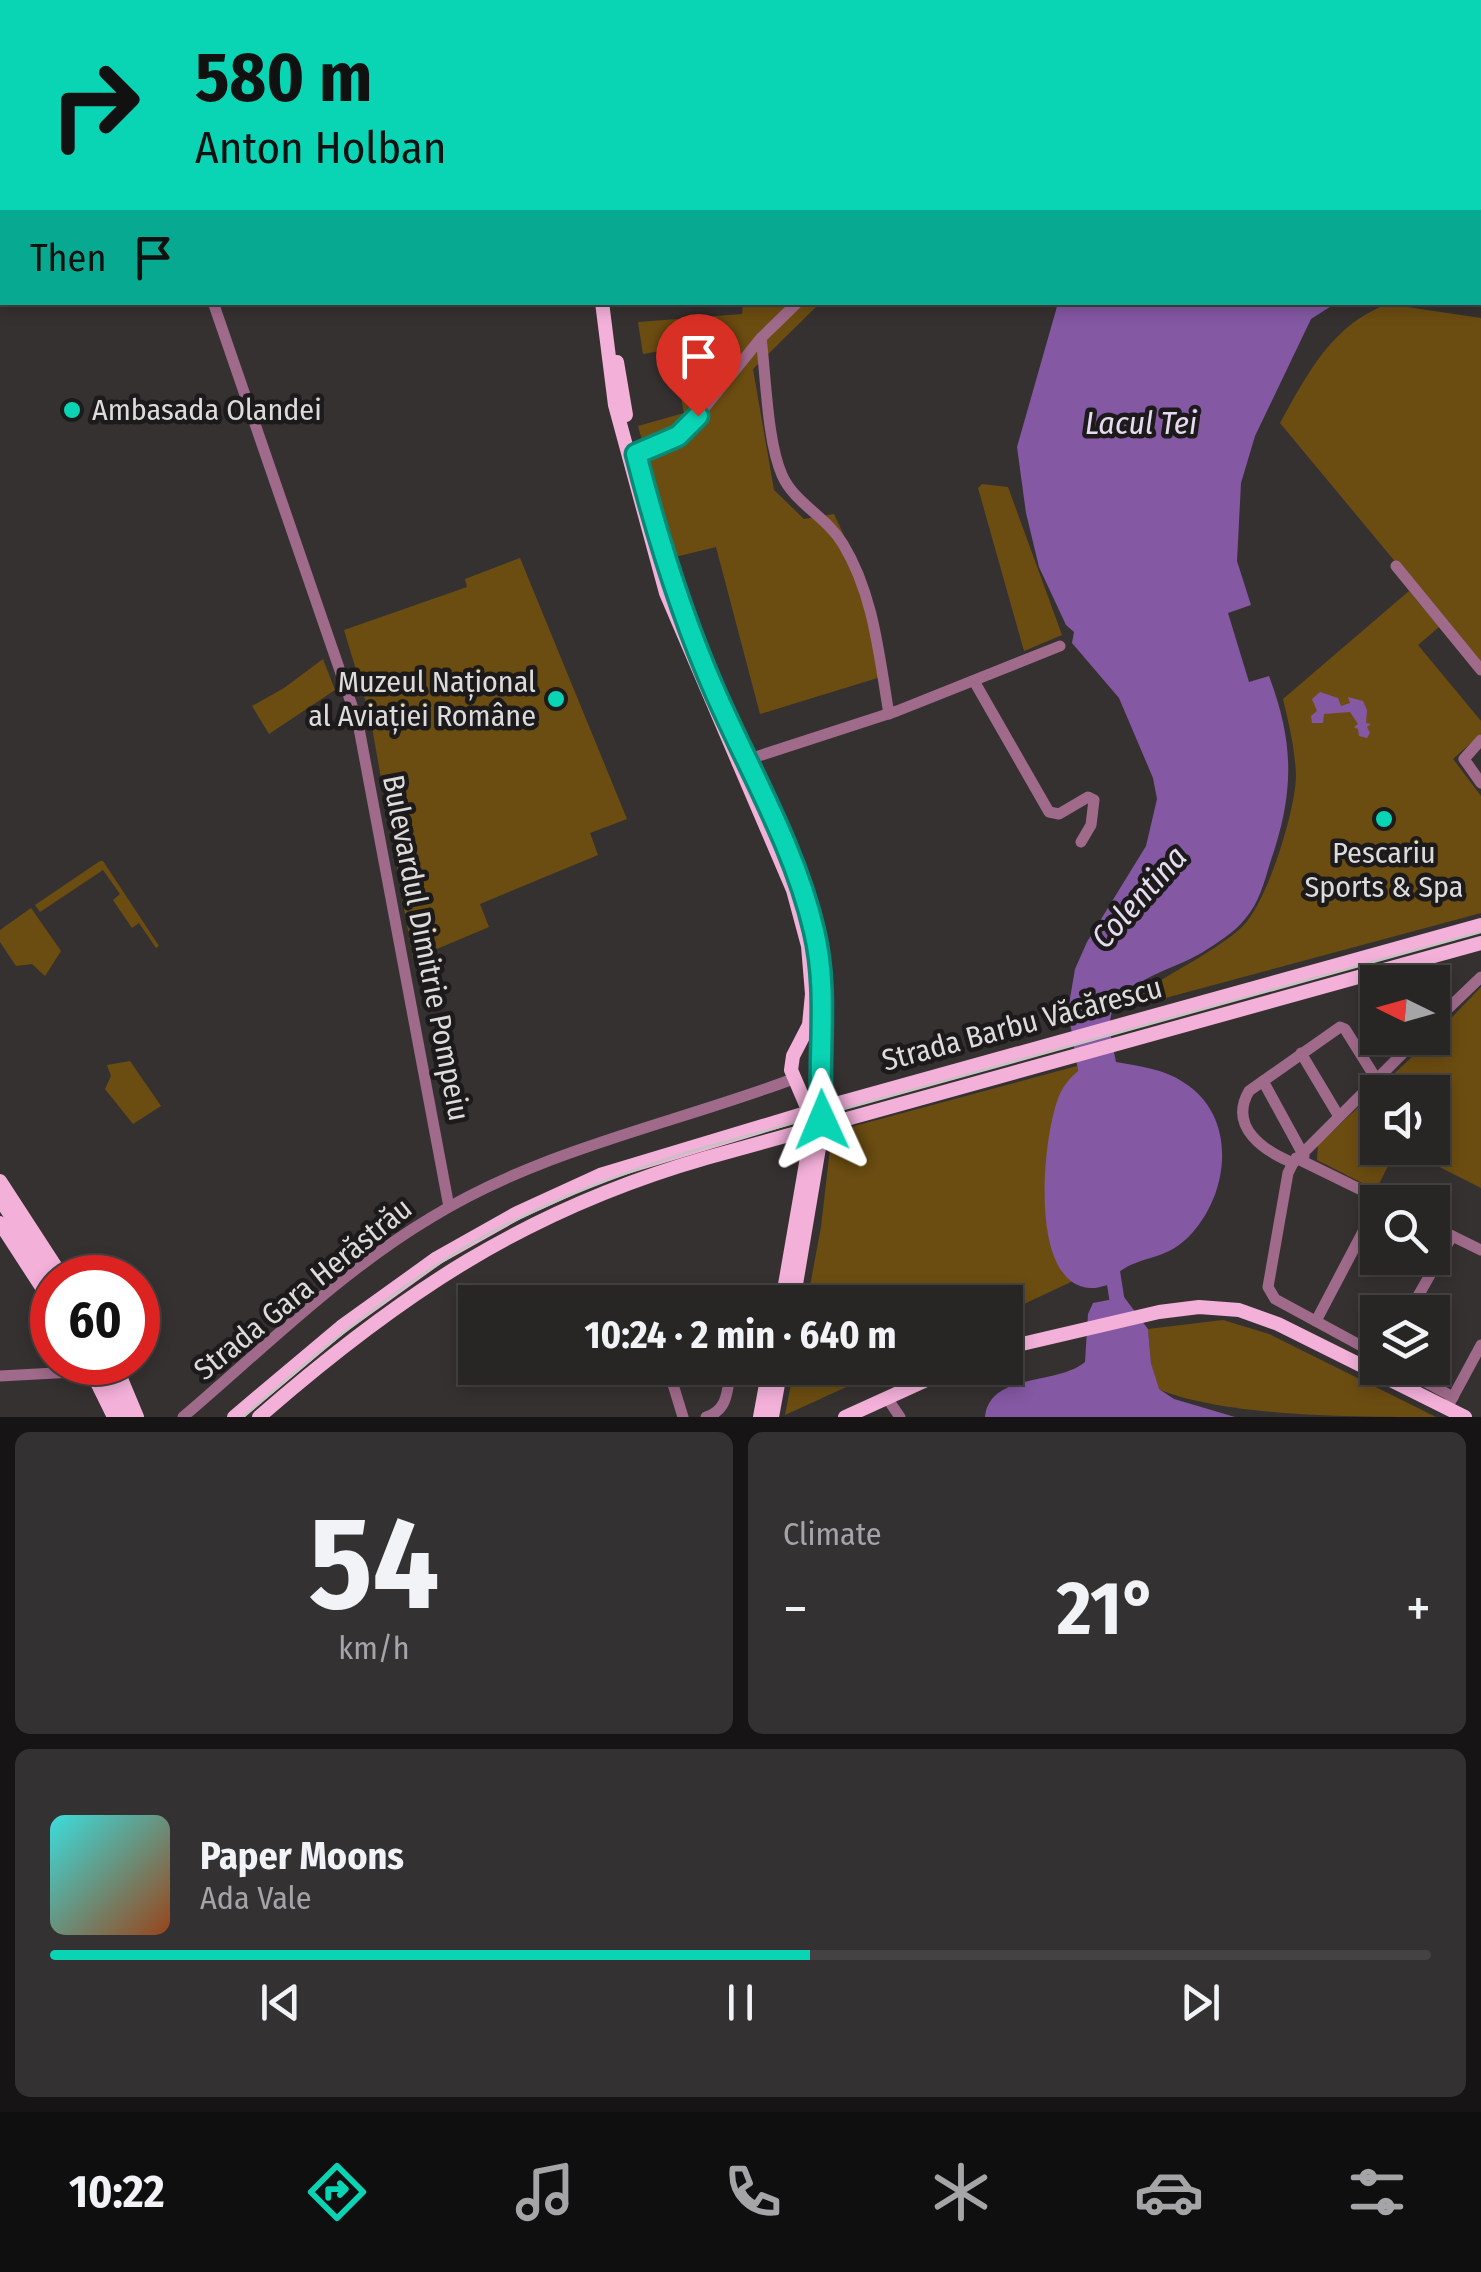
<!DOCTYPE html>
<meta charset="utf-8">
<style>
body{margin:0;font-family:"Fira Sans Condensed",sans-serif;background:#343132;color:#f1f3f6;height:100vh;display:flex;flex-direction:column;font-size:38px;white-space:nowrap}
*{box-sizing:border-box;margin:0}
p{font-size:32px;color:#a5a5a7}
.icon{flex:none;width:55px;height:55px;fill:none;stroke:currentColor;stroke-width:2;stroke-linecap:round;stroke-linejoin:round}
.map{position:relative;height:1417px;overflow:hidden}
.details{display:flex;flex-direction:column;gap:15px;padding:15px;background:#161414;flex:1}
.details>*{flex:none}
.hud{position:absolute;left:0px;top:0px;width:1482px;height:305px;box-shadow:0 5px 15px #0003,0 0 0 2px #444242;background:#09d5b5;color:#111;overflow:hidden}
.needle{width:65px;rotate:275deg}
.buttons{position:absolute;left:1360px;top:965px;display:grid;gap:20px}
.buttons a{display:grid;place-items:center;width:90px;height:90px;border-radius:0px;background:#282525;box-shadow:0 5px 15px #0003,0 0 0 2px #444242;font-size:50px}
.speed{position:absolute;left:30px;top:1255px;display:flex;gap:20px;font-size:50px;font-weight:700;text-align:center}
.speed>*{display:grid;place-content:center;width:130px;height:130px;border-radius:50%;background:#282525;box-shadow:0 5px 15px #0003,0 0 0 2px #444242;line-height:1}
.speed .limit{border:15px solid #d22;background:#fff;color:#111}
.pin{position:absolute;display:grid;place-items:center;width:85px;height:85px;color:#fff;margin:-102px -42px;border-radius:50% 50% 50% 0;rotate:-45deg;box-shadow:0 0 10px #0007}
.pin .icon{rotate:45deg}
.me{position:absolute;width:110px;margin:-55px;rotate:359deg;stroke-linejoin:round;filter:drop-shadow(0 0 8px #0008)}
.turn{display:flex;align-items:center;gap:35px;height:210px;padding:0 30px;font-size:45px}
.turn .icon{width:130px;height:130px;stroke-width:2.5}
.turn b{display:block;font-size:70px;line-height:85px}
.then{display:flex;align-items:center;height:95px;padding:0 30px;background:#0003;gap:20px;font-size:38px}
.big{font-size:75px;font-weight:700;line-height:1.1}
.details .tile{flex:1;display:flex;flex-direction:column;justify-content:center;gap:15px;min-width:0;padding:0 35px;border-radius:15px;background:#343132}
.details .dial{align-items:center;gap:0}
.dial b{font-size:130px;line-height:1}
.song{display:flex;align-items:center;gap:30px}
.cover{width:120px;height:120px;border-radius:15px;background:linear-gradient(135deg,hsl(180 70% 55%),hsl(20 70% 35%))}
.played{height:10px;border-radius:5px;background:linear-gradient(90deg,#09d5b5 55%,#444242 55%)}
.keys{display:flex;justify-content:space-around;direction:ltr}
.heat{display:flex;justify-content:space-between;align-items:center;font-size:55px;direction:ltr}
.details .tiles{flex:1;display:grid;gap:15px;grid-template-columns:1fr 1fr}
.tile:last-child{grid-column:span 2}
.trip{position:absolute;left:458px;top:1285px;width:565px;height:100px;border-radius:0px;background:#282525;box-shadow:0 5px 15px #0003,0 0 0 2px #444242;font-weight:700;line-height:100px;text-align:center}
.dock{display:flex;height:160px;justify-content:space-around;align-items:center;background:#100f0f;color:#a5a5a7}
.dock .icon{width:70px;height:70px}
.dock .active{color:#09d5b5}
.dock b{font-size:45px;color:#f1f3f6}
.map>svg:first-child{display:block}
</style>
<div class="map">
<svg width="1481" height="1417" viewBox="0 0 1481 1417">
<rect width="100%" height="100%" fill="#363131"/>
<!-- green -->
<g fill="#6c4d11">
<polygon points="839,0 1481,0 1481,11 1480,2"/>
<polygon points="743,303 820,303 753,369 774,490 804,519 834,514 859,568 884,676 760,714 716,547 675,557 638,426 684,413 671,349 643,354 638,322 742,314"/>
<path d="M 1387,304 L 1481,318 L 1481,665 L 1280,423 C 1308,373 1331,326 1387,304 Z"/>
<polygon points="982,484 1008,487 1062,635 1024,651 978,488"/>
<polygon points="520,558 627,819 590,833 598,855 480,904 489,927 413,959 370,716 344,630 467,587 465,579"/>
<path d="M 1409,591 L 1439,627 L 1418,645 L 1481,721 L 1481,734 L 1453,759 L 1481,796 L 1481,913 L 1143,1004 L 1138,994 C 1166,976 1220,948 1242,927 C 1267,903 1296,810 1296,775 C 1295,749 1289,724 1283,699 Z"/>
<polygon points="323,659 335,690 269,734 252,706 284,688"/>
<polygon points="100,861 103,861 159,946 156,948 139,923 132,928 113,900 120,894 103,870 40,912 35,905"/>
<polygon points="31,908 61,951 45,976 32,964 16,966 0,942 0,930"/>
<polygon points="1481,987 1481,1188 1402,1148 1432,1148 1432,1092 1378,1092 1378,1148 1397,1148 1376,1190 1317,1160 1318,1145 1432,1038"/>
<polygon points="130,1061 161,1106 133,1124 105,1089 111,1076 107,1065"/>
<path d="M 1077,1066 L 1078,1072 C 1032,1112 1057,1216 1062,1272 L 1073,1281 L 1005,1313 L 1005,1302 L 807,1302 L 821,1227 L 831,1140 L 836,1131 Z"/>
<path d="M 1223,1320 L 1269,1334 L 1436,1417 C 1355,1417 1226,1417 1158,1389 L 1151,1363 L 1148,1329 Z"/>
<polygon points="794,1368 888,1368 785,1415"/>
</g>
<!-- water -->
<g fill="#8458a3">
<path d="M 1058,303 L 1336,303 L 1311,319 L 1255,436 L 1241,483 L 1237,561 L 1251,605 L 1228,613 L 1249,682 L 1269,676 C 1295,745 1294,794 1270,863 C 1264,883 1259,903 1245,919 C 1235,932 1217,943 1203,952 C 1176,969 1128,978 1113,1009 C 1106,1025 1113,1045 1116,1062 C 1139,1066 1164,1069 1183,1082 C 1237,1115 1230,1190 1193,1232 C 1167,1262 1143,1254 1119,1272 L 1121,1281 C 1112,1283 1099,1289 1090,1288 C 1027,1284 1043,1134 1059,1096 C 1064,1085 1069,1079 1078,1071 L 1068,1010 L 1075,969 L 1087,942 L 1146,846 L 1157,799 L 1153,778 L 1119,698 L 1072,643 L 1074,632 L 1066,625 L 1039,567 L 1026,513 L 1017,447 Z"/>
<polygon points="1320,692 1338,698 1341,706 1350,703 1348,697 1363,701 1367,710 1366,723 1371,724 1367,727 1370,733 1367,738 1359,736 1358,729 1354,727 1358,724 1350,712 1324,714 1323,723 1312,723 1311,716 1317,711 1312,699"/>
<path d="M 1124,1297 L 1148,1329 L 1151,1363 L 1159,1389 L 1174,1399 L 1235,1417 L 985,1417 C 990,1372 1056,1386 1085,1362 L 1088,1314 L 1093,1303 Z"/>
</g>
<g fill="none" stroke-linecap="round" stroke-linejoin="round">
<!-- river -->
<polyline stroke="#8458a3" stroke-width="15" points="1111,1262 1120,1319"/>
<!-- minor -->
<g stroke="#a06a8b" stroke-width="11">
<polyline points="108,0 109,2"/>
<polyline points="833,0 833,2"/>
<polyline points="213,302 358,723 449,1207"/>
<path d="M 761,338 C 766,376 767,441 782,475 C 794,503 827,517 843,544 C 874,595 879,656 889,714"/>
<polyline points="635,454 668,441 688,428 761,338 798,302"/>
<polyline points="1396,566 1481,670"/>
<polyline points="974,681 1049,812 1059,814 1088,797 1094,800 1091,825 1081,842"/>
<polyline points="1481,740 1464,759 1481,783"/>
<polyline points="737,763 897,711 1060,646"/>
<polyline points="1432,1024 1481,977"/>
<polyline points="1301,1053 1338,1115"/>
<polyline points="1263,1081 1304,1156"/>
<polyline points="1296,1158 1386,1202"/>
<path d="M 1293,1163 C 1264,1151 1228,1127 1249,1091 L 1340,1027 L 1345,1029 L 1375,1077"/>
<polyline points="1432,1226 1481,1250"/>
<polyline points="1409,1312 1452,1236"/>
<polyline points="1316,1321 1378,1203"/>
<polyline points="1378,1355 1275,1299 1268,1287 1288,1173 1293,1163 1418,1038"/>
<polyline points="668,1368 683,1417"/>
<polyline points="1400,1368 1453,1397"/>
<polyline points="0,1376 92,1371"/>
<polyline points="887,1398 900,1417"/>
<polyline points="1447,1408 1481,1345"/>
<path d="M 183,1417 C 263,1349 341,1271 432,1217 C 543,1149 673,1124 793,1079"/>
<path d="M 706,1417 C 729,1410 727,1389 731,1368"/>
</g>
<!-- major -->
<g stroke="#f3b0d9" stroke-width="14">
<polyline points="576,0 577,2"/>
<polyline points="602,302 615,405 666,593 793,890 808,946 812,994 809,1025 793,1056 791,1070 809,1112 809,1146 782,1302"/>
<polyline points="617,362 626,415"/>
<polyline points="0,1181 63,1278"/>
<polyline points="0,1199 52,1279"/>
<polyline points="0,1223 52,1303"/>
<polyline points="793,1302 821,1136 823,993 814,931"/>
<polyline points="1005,1348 1159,1312 1199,1307 1239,1310 1278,1324 1465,1417"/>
<polyline points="87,1362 114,1417"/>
<polyline points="101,1362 127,1417"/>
<polyline points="114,1362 137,1417"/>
<polyline points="234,1417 341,1327 437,1258 517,1213 600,1175 839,1103 1481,925"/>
<path d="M 259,1417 C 400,1294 525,1210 706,1158 L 1481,943"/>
<polyline points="760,1417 769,1368"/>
<polyline points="772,1417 781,1368"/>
<polyline points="845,1417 953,1368"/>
</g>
<!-- tram -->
<path stroke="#c5c2c2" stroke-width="2.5" d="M 243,1417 C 307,1362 372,1306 443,1261 C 519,1212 604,1179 689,1152 L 1481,932"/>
</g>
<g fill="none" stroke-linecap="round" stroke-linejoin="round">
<!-- route casing -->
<g stroke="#068a76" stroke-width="25">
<path id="route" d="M 698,416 L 678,436 L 636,454 C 657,536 681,615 715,692 C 749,770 795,848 814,931 C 829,993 817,1057 822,1120"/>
</g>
<!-- route -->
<use href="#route" stroke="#09d5b5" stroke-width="18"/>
</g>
<!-- markers -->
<g fill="#09d5b5" stroke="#1c1a1a" stroke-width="4">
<circle cx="72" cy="410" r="10"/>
<circle cx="556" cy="699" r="10"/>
<circle cx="1384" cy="819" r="10"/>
</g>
<g text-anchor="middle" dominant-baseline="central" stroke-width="9" stroke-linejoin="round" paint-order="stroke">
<!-- poi labels -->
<g font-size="30" fill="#dedbdb" stroke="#1c1a1a" text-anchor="start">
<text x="92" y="410">Ambasada Olandei</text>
<text x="536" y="682" text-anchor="end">Muzeul Național<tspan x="536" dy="34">al Aviației Române</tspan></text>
<text x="1384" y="853" text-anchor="middle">Pescariu<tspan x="1384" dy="34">Sports &amp; Spa</tspan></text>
</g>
<!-- street labels -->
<g font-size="30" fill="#dedbdb" stroke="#1c1a1a">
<text transform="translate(426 948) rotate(79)">Bulevardul Dimitrie Pompeiu</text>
<text transform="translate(1022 1024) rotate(-15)">Strada Barbu Văcărescu</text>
<text transform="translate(303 1289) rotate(-39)">Strada Gara Herăstrău</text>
</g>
<!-- water labels -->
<g font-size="32" font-style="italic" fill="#e6dbf0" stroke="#1c1a1a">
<text x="1141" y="423">Lacul Tei</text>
<text transform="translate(1139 897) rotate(-48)">Colentina</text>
</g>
</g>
</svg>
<div class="buttons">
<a><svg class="needle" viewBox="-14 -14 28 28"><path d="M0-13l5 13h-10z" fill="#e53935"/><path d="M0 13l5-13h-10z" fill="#a5a5a7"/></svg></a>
<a><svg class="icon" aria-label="sound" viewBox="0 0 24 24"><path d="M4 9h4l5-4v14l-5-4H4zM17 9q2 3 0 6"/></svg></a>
<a><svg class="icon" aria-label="search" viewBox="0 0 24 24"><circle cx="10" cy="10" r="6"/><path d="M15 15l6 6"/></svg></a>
<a><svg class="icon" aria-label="layers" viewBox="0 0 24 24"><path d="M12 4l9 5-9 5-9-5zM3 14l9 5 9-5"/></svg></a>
</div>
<div class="speed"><div class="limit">60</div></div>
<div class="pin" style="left:698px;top:416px;background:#d93025"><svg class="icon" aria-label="arrive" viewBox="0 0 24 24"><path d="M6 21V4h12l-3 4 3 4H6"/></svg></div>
<svg class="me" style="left:822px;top:1120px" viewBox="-20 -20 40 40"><path d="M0-17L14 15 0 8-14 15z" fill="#09d5b5" stroke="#fff" stroke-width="4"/></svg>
<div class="trip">10:24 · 2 min · 640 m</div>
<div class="hud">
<div class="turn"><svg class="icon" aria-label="right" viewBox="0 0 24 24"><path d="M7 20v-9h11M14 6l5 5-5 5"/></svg><div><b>580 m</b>Anton Holban</div></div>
<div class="then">Then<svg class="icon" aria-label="arrive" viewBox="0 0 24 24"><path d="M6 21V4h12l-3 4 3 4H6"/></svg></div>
</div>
</div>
<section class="details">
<div class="tiles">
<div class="tile dial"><b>54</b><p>km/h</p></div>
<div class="tile"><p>Climate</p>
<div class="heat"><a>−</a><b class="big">21°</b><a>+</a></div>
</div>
<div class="tile">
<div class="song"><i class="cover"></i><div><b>Paper Moons</b><p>Ada Vale</p></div></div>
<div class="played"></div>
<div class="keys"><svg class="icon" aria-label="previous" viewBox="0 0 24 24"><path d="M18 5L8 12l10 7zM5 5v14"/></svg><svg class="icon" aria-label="pause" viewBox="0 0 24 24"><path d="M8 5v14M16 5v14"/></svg><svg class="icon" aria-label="next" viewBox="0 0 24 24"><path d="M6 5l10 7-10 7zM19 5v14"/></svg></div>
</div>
</div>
</section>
<nav class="dock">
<b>10:22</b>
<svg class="icon active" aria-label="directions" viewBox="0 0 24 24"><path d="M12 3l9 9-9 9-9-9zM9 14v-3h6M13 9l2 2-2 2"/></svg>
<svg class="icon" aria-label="music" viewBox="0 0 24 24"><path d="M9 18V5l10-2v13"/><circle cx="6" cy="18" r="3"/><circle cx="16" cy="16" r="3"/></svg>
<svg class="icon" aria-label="phone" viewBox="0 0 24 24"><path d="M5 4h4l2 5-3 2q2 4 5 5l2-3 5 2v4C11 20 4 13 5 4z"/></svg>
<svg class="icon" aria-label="climate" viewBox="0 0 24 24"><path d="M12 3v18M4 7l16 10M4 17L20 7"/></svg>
<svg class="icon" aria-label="car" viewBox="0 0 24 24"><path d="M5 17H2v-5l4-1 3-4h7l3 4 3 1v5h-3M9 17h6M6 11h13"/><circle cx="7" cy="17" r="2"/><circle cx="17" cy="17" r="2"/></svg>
<svg class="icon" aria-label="filters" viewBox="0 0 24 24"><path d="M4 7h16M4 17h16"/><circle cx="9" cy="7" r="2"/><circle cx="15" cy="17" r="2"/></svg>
</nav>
